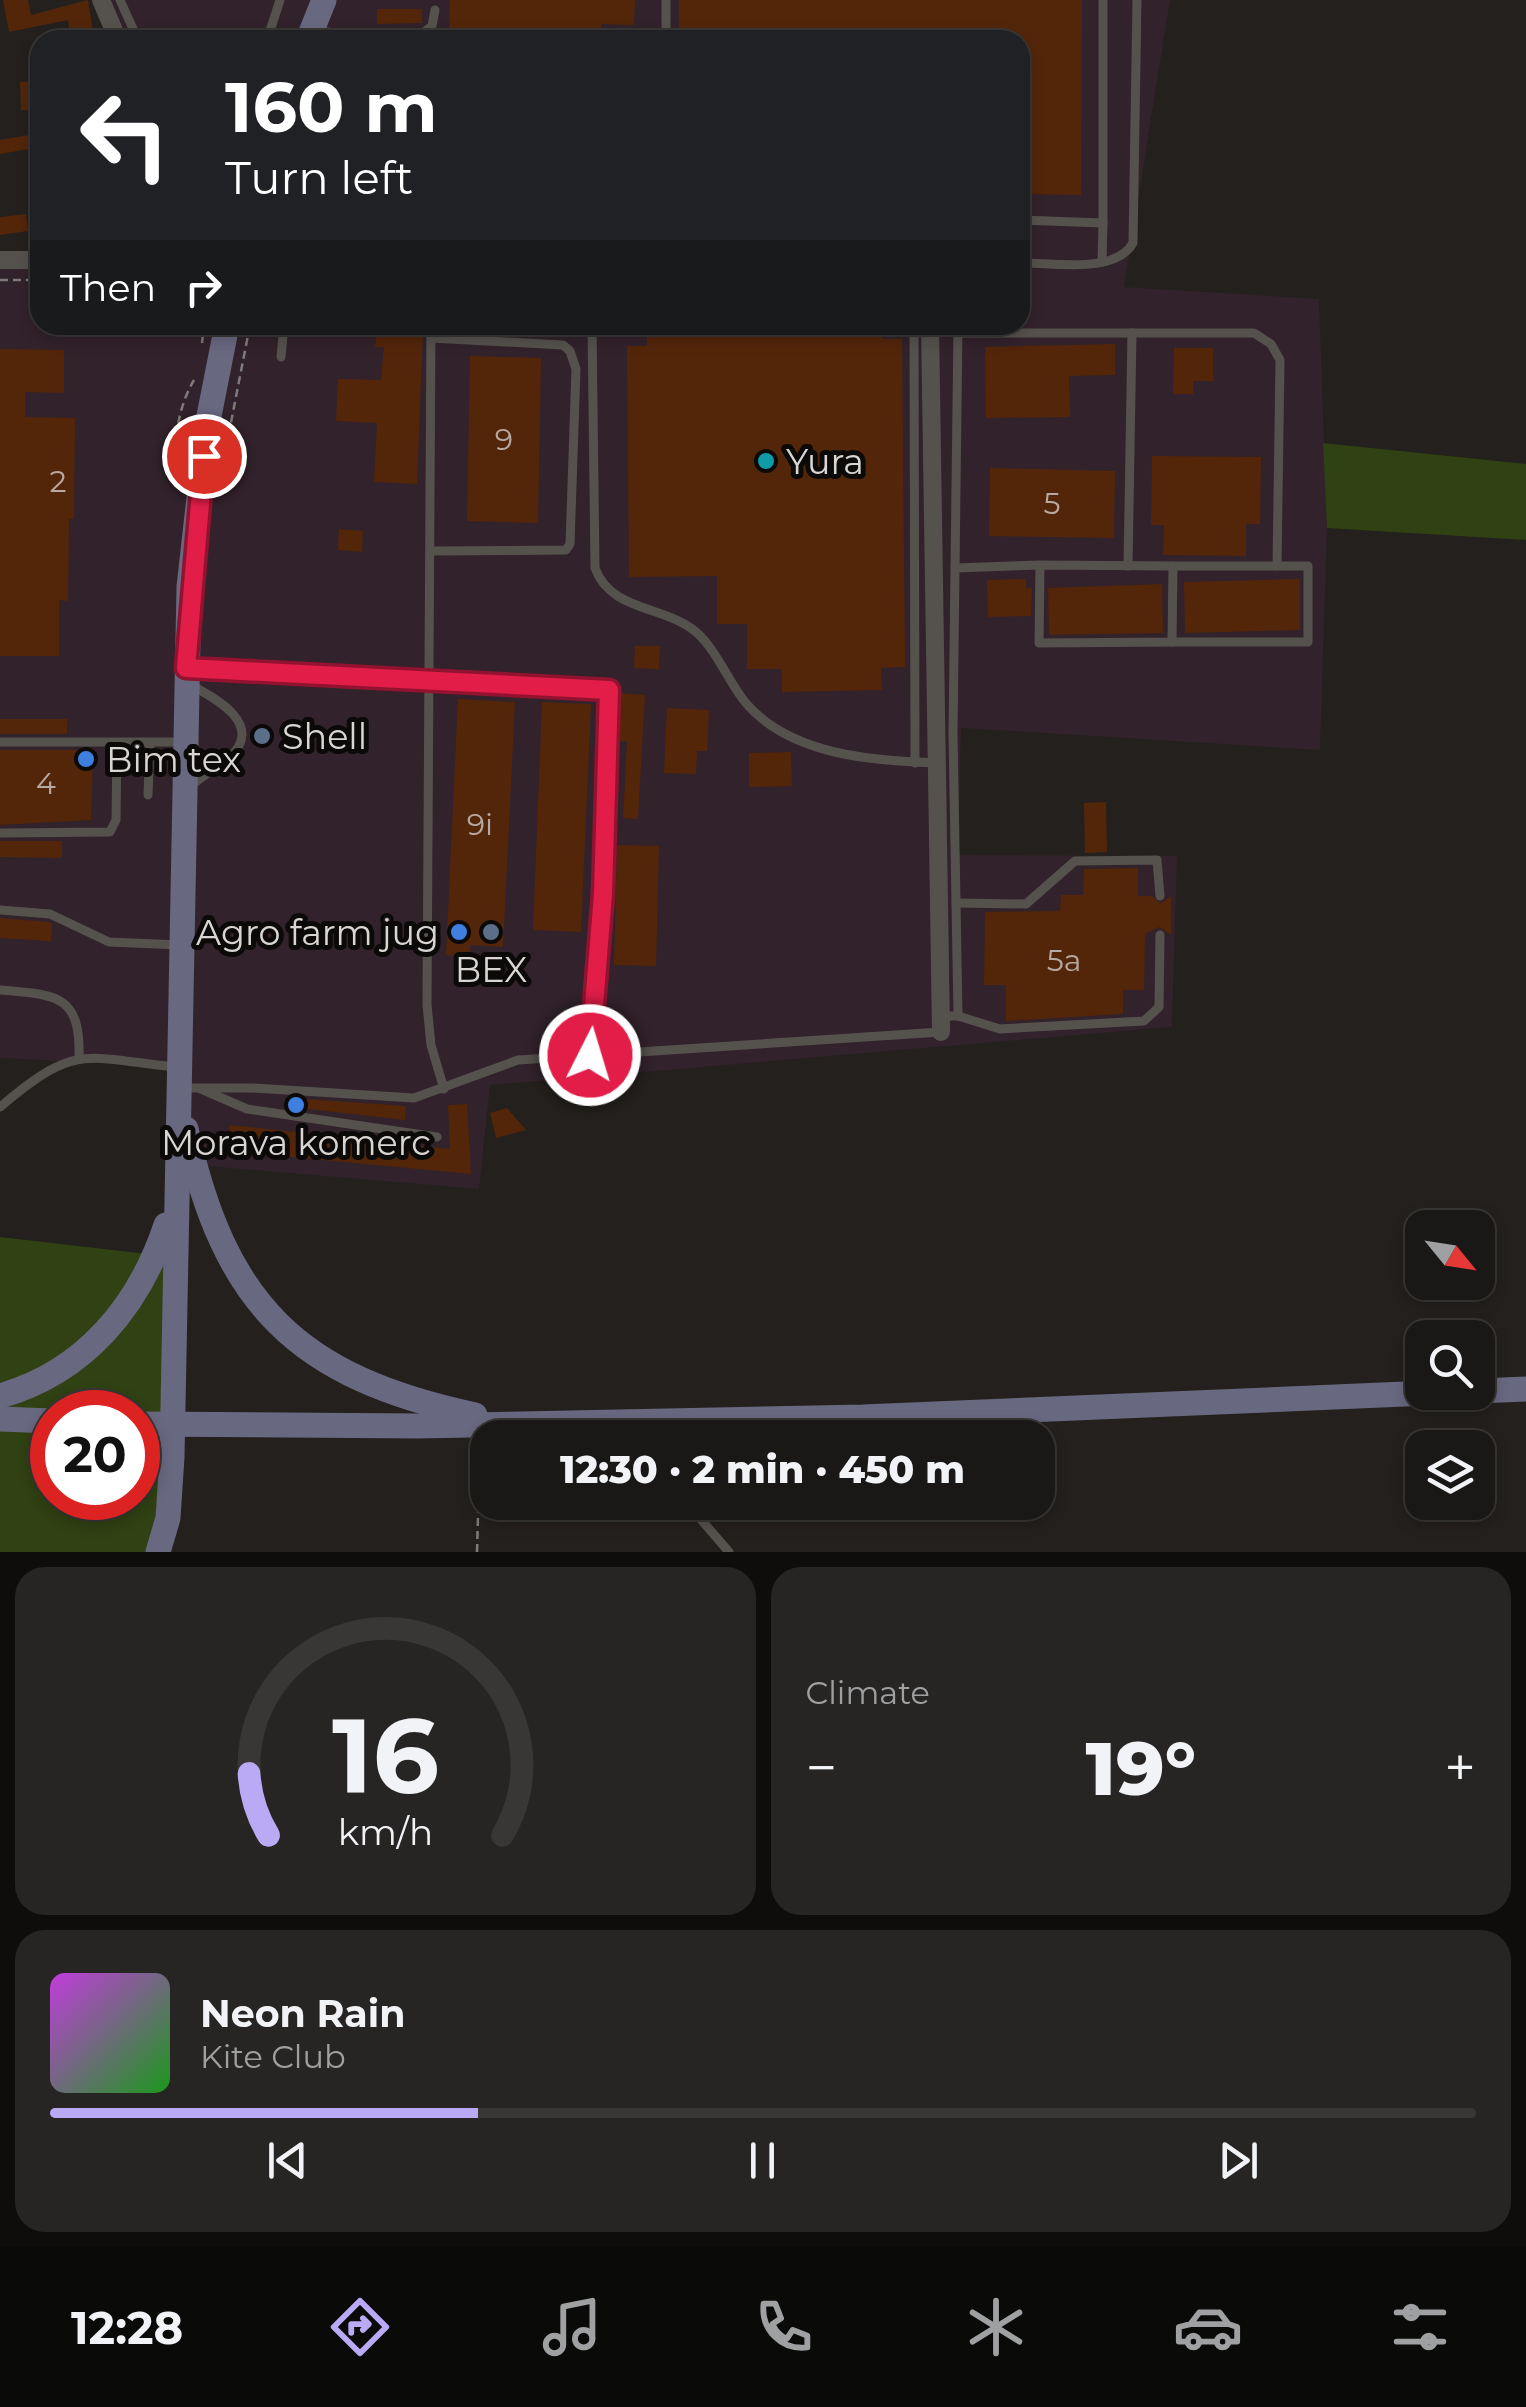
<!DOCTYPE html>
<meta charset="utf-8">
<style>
body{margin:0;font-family:Montserrat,sans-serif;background:#272523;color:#f1f3f6;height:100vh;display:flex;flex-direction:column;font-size:38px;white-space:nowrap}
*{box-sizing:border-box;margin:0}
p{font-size:32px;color:#9fa0a1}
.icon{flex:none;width:55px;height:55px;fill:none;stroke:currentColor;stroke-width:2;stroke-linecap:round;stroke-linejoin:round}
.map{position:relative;height:1552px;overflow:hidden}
.side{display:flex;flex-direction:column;gap:15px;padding:15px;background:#0e0d0c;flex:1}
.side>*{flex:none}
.hud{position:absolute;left:30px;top:30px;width:1000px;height:305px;border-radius:30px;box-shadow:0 5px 15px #0003,0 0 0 2px #383735;background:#202124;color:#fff;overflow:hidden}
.needle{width:65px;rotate:120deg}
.buttons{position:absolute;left:1405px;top:1210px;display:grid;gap:20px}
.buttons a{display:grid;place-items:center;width:90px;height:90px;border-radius:20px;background:#1a1816;box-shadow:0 5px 15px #0003,0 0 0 2px #383735;font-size:50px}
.speed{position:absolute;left:30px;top:1390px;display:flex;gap:20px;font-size:50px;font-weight:700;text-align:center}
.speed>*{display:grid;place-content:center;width:130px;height:130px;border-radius:50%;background:#1a1816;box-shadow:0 5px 15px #0003,0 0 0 2px #383735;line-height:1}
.speed .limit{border:15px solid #d22;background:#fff;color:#111}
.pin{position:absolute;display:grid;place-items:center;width:85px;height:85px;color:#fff;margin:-42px;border:5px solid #fff;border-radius:50%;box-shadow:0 2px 10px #0007}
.me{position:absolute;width:110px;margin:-55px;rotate:5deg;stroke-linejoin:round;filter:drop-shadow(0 0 8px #0008)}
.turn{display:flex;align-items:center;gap:35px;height:210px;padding:0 30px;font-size:45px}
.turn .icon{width:130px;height:130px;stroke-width:2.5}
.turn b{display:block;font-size:70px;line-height:85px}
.then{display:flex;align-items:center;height:95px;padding:0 30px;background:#0003;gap:20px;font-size:38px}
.big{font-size:75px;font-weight:800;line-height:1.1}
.side .widget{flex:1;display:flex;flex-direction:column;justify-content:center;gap:15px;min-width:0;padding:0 35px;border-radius:30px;background:#272523}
.side .dial{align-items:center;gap:0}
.dial svg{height:260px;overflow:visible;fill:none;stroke:#383735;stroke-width:7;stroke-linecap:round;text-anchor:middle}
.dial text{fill:#f1f3f6;stroke:none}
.song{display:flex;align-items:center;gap:30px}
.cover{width:120px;height:120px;border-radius:15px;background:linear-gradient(135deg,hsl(290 70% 55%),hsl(120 70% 35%))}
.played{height:10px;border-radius:5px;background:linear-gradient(90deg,#baaaf6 30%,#383735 30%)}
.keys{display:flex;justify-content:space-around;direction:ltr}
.heat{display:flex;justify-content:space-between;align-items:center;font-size:55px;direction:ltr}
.side .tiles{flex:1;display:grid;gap:15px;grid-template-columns:1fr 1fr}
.widget:last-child{grid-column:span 2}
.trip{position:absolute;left:470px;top:1420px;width:585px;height:100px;border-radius:30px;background:#1a1816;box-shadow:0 5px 15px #0003,0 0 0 2px #383735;font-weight:800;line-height:100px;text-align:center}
.menu{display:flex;height:160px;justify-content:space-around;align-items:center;background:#0a0a09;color:#9fa0a1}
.menu .icon{width:70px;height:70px}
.menu .current{color:#baaaf6}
.menu b{font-size:45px;color:#f1f3f6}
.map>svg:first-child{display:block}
</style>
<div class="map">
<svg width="1526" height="1552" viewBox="0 0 1526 1552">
<rect width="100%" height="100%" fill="#23201d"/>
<!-- industrial -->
<polygon fill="#32222b" points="99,0 1170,0 1124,287 1319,299 1327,528 1320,750 961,728 958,855 1177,856 1172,1027 490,1085 479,1189 194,1165 179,1067 0,1058 0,260 40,260 40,325 1020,325 1020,40 116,40"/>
<!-- green -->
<g fill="#304113">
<polygon points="1323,443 1526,464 1526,540 1327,528"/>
<polygon points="0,1237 173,1257 165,1422 138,1412 0,1418"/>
<polygon points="0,1419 52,1423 52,1498 138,1498 138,1429 168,1431 159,1552 0,1552"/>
</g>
<!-- building -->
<g fill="#53260a">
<polygon points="3,0 28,0 31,15 88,0 93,32 70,35 68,20 9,32"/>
<polygon points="450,0 635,0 634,25 601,24 601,35 449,32"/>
<polygon points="679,0 1082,0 1081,195 1020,194 1020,40 679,40"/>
<polygon points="377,9 422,9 422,23 377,24"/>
<polygon points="40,81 40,110 21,110 20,82"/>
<polygon points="40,133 40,147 0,154 0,140"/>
<polygon points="26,214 28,231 0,235 0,217"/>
<polygon points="382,325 423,327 417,484 374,482 377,423 336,421 338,379 381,380 384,347 375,347 377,330 381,330"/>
<polygon points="647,325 882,325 882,339 902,339 905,667 881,668 882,690 782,692 782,669 747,669 747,624 717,624 717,576 629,577 627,346 647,346"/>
<polygon points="1115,344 1115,375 1069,376 1070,417 986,418 985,347"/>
<polygon points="1174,348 1213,348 1213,381 1193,381 1193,394 1173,394"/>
<polygon points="0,349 64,350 64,393 25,392 25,417 75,418 74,519 69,519 68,601 59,600 59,656 0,656"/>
<polygon points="470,356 541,358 538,523 467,521"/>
<polygon points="1152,456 1261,457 1260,524 1246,524 1246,556 1163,555 1164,525 1151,525"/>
<polygon points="990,468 1115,471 1114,538 989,536"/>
<polygon points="339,529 363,531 362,552 338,550"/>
<polygon points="1026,579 1026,588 1032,588 1031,616 988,617 987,580"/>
<polygon points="1300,579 1300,630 1185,633 1184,582"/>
<polygon points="1162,584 1163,633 1049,635 1048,588"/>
<polygon points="635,646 660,646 659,669 634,668"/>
<polygon points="620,693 645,695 638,819 623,818 627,741 618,741"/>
<polygon points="458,699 515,702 503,947 470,945 470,957 446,955"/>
<polygon points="542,702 591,704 581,932 533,930"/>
<polygon points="667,708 709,710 707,751 697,751 696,774 664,773"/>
<rect x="0" y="719" width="67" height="15"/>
<polygon points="0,750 93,750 91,820 0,825"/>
<polygon points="791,752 792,786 749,787 749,753"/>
<polygon points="1106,802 1107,852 1085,853 1084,803"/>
<polygon points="0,841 62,841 62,858 0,857"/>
<polygon points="617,845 659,846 656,966 614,965"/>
<polygon points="1138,868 1138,896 1152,896 1160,904 1171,896 1171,935 1159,927 1145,934 1144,990 1123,990 1123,1014 1006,1021 1006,985 984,985 985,912 1060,911 1061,895 1083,895 1084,869"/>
<polygon points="0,918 48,922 52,924 51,941 0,938"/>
<polygon points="290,1098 406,1106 405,1120 290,1107"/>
<polygon points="467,1104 471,1174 227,1151 230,1125 450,1149 448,1105"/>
<polygon points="507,1108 526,1130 496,1138 490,1113"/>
</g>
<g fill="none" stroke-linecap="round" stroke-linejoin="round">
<!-- path -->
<g stroke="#7e7b79" stroke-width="2.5" stroke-dasharray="8 5" stroke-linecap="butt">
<polyline points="0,280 40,280"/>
<polyline points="202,343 204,325"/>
<polyline points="226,448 250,325"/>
<path d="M 179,488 C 171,454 176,410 194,380"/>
<polyline points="477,1552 480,1444"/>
</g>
<!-- lane -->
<g stroke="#55524e" stroke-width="9">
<polyline points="120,0 138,40"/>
<polyline points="666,0 666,40"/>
<polyline points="314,30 381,40"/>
<polyline points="267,40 280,0"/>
<polyline points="414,40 432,26 435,10"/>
<polyline points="1020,220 1103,223 1103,0"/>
<polyline points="1102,262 1103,223"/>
<path d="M 1020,263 C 1052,262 1115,275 1133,243 L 1137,0"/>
<polyline points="431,325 427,1005 431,1045 444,1089"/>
<path d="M 592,325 L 595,568 C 611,612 664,605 696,632 C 716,649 728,681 745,702 C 790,756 875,761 939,763"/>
<polyline points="914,325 915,763"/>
<polyline points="958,333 1254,333 1271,344 1280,360 1277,566"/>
<polyline points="281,357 284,325"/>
<polyline points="431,551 566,550 570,544 576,369 570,351 563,345 431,338"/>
<polyline points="1128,566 1132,333"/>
<polyline points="955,568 1040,565 1039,643 1172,642 1173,566 1040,565"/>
<polyline points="1172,642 1308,642 1308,566 1173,566"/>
<polyline points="189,669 609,690 603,894 590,1055"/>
<path d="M 189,684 C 215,698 267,725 228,759 C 216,769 201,776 189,788"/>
<polyline points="0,742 182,742"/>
<polyline points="148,795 150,743"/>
<polyline points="0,833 110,832 116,820 117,743"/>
<polyline points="956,903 1026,904 1075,861 1157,860 1160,896"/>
<polyline points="0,910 50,914 109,942 180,945"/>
<path d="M 0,990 C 55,995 81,993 79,1058"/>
<polyline points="941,1016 958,1016 953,733 958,325"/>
<polyline points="958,1016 1000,1029 1144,1021 1159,1007 1160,935"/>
<polyline points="181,1088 253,1088 414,1098 518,1060 941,1032"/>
<polyline points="201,1089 247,1109 437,1137"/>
<path d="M 0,1107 C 76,1043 82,1057 176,1067"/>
<polyline points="686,1502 729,1552"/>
</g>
<!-- street -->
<g stroke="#55524e" stroke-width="18">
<polyline points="101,0 118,40"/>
<polyline points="0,260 40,260"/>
<polyline points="930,325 941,1032"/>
</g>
<!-- secondary -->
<g stroke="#696881" stroke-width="25">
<polyline points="308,40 324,0"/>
<path d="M 186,1129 C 225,1306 298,1377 475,1415"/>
<polyline points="1478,1391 1526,1389"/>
<path d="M 0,1396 C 85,1372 139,1306 166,1225"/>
<polyline points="0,1419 52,1421"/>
<polyline points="138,1424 418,1426 863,1417 1452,1392"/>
<polyline points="158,1552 168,1518 172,1457 189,587 207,426 227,325"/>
</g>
</g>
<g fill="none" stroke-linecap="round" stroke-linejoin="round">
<!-- route casing -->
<g stroke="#92132f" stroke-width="25">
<polyline id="route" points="204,456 186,668 609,690 603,894 590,1055"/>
</g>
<!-- route -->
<use href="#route" stroke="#e11d48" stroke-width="18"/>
</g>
<!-- markers -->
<circle fill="#0f9aa8" stroke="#0b0a08" stroke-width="4" cx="766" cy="461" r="10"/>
<g fill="#5c6f8a" stroke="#0b0a08" stroke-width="4">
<circle cx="262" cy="736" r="10"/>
<circle cx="491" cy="932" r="10"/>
</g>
<g fill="#3f7fe0" stroke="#0b0a08" stroke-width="4">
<circle cx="86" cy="759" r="10"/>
<circle cx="459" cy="932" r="10"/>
<circle cx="296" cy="1105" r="10"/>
</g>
<g text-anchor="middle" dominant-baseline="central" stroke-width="10" stroke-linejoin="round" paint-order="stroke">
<!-- number labels -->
<g font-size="30" fill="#b7a9a1">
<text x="504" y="439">9</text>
<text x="58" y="481">2</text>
<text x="1052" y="503">5</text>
<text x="46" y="783">4</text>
<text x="480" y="824">9i</text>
<text x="1064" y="960">5a</text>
</g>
<!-- poi labels -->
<g font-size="35" fill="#d8d5d3" stroke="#0b0a08" text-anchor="start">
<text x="786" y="461">Yura</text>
<text x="282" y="736">Shell</text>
<text x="106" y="759">Bim tex</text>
<text x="439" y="932" text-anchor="end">Agro farm jug</text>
<text x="491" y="969" text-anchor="middle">BEX</text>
<text x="296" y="1142" text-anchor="middle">Morava komerc</text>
</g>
</g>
</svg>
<div class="buttons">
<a><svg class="needle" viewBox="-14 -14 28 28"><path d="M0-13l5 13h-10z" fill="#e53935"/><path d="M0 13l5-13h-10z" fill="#9fa0a1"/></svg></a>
<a><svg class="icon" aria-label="search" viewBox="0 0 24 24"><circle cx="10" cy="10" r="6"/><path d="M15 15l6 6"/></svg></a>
<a><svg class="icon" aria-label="layers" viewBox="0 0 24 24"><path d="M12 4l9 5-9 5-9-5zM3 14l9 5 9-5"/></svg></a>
</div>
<div class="speed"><div class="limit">20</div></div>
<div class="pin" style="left:204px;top:456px;background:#d93025"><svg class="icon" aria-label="arrive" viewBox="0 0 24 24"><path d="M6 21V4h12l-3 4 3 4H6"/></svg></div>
<svg class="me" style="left:590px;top:1055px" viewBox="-20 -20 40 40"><circle r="17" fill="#e11d48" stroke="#fff" stroke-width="3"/><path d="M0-11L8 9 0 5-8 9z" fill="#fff"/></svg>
<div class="trip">12:30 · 2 min · 450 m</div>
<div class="hud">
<div class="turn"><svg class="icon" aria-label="left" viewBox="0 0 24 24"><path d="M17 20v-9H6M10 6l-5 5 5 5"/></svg><div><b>160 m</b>Turn left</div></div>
<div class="then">Then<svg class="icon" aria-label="right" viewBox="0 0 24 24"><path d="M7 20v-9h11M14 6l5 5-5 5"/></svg></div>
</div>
</div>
<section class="side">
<div class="tiles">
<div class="widget dial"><svg viewBox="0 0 100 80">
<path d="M14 69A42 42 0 1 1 86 69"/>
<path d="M14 69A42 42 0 0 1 8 50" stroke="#baaaf6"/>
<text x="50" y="56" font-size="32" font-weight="700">16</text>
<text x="50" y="72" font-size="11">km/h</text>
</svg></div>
<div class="widget"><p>Climate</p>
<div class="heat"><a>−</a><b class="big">19°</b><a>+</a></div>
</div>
<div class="widget">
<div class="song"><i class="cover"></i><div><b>Neon Rain</b><p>Kite Club</p></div></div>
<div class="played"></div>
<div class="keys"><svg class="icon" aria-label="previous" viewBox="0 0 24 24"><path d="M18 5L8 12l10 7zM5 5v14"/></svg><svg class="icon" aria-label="pause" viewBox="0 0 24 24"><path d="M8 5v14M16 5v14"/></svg><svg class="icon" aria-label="next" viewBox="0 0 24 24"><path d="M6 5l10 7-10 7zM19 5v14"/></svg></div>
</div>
</div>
</section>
<nav class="menu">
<b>12:28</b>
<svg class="icon current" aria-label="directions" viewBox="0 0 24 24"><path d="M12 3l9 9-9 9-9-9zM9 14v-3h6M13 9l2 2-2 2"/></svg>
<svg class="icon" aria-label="music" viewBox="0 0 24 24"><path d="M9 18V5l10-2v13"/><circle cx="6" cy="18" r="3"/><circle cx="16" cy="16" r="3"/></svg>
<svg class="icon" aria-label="phone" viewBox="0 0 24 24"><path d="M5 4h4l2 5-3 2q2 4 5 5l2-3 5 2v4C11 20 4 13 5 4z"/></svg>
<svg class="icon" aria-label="climate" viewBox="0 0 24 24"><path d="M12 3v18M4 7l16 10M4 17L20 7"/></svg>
<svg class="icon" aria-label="car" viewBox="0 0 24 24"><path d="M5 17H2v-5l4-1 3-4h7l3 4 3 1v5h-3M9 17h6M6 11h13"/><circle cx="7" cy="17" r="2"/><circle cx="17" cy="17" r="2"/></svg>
<svg class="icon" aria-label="filters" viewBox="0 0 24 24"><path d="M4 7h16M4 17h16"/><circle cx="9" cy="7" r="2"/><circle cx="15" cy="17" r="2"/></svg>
</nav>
